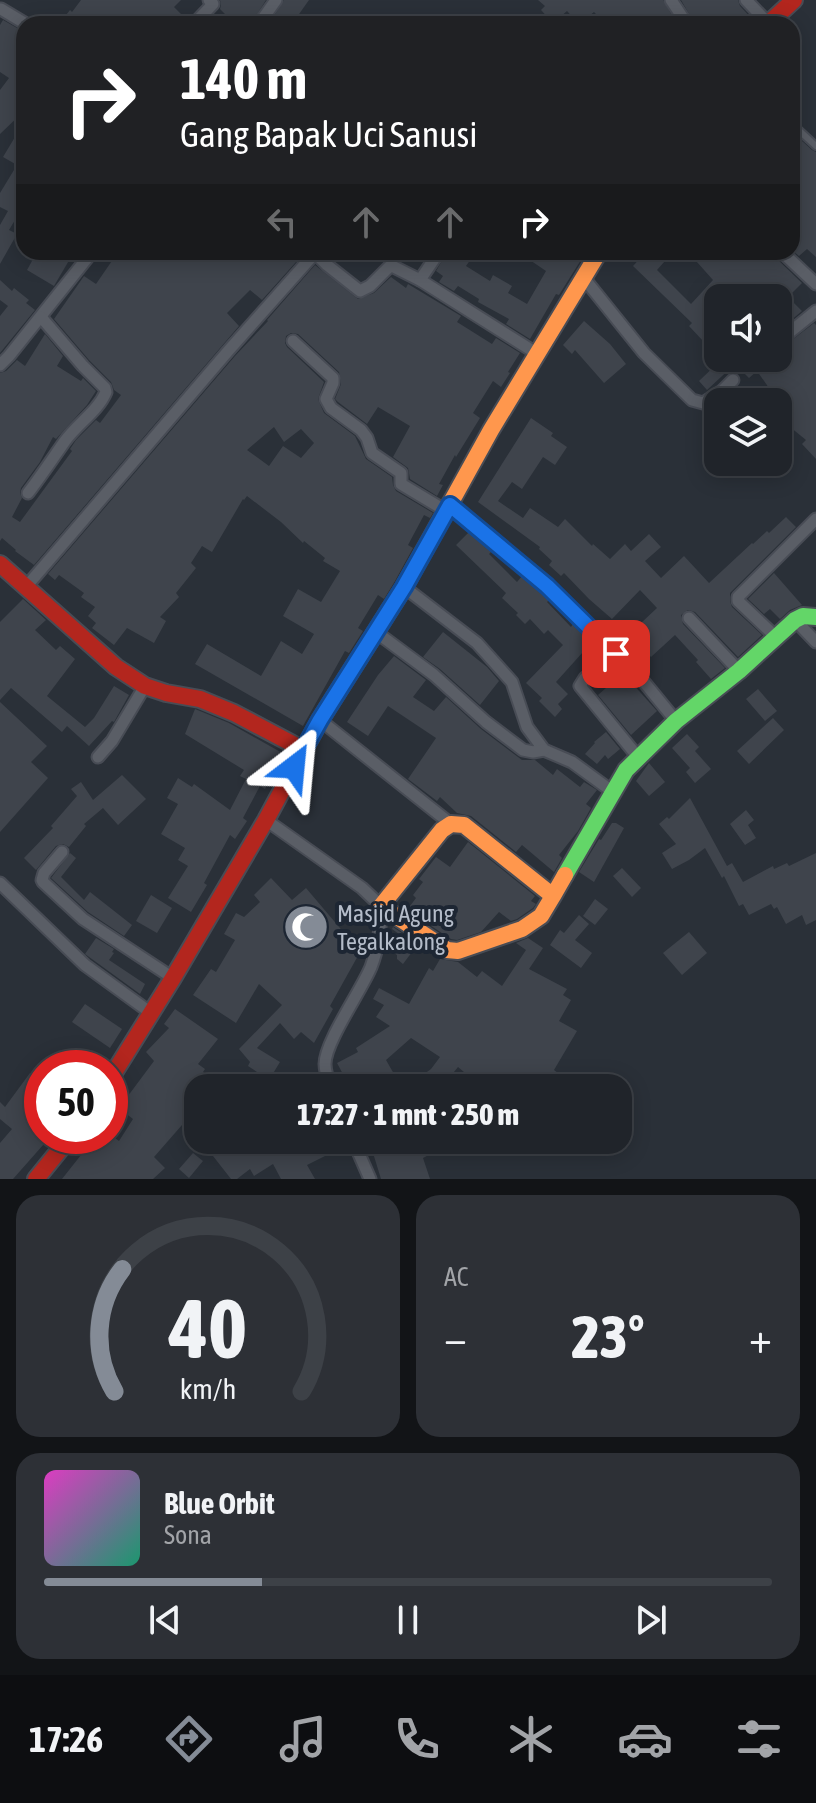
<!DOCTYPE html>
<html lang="id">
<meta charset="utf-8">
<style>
body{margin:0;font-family:"Asap Condensed",sans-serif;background:#2d3036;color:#f1f3f6;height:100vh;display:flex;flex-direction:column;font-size:30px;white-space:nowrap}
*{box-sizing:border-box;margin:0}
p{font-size:26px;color:#a2a4a8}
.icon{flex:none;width:44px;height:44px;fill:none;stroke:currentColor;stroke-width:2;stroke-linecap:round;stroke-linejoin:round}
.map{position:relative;height:1179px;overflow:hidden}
.sheet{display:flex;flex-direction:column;gap:16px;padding:16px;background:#121417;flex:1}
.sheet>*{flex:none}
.banner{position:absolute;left:16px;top:16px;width:784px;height:244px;border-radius:24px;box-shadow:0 4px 20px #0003,0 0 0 2px #3d4147;background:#202124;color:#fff;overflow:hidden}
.tools{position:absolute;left:704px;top:284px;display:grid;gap:16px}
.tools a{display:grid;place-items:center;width:88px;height:88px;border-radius:16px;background:#20242a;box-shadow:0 4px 20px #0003,0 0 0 2px #3d4147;font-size:40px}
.speed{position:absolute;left:24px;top:1050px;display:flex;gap:16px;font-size:40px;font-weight:700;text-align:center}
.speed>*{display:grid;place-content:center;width:104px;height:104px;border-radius:50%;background:#20242a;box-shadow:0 4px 20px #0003,0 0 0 2px #3d4147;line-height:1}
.speed .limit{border:12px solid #d22;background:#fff;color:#111}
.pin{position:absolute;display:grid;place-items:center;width:68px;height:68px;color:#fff;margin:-34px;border-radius:16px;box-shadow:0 4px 12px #0006}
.me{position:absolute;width:88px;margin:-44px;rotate:29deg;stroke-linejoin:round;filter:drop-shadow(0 0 6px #0008)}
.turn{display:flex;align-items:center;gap:28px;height:168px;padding:0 32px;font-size:36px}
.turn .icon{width:104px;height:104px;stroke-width:2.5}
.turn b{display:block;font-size:56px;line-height:68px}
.lanes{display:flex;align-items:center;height:76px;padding:0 32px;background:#0003;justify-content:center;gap:40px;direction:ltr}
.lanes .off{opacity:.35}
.big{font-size:60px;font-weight:800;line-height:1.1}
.sheet .widget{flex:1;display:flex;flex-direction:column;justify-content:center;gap:12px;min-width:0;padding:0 28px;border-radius:24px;background:#2d3036}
.sheet .dial{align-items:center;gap:0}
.dial svg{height:208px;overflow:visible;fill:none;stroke:#3d4147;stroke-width:7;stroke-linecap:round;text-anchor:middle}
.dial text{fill:#f1f3f6;stroke:none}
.song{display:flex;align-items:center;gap:24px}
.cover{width:96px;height:96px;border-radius:12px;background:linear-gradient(135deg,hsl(310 70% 55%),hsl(160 70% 35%))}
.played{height:8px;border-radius:4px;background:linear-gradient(90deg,#848b96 30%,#3d4147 30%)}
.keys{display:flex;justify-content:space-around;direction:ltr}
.heat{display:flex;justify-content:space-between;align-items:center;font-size:44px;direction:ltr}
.sheet .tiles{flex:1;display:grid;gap:16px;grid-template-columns:1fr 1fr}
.widget:last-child{grid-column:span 2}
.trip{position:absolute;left:184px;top:1074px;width:448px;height:80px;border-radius:24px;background:#20242a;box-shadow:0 4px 20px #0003,0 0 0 2px #3d4147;font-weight:800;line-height:80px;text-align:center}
.tabs{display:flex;height:128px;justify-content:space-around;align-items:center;background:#0d0e11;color:#a2a4a8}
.tabs .icon{width:56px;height:56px}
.tabs .current{color:#848b96}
.tabs b{font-size:36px;color:#f1f3f6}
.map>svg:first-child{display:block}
</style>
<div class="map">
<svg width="816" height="1179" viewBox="0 0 816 1179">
<rect width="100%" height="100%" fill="#2a3038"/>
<!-- building -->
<g fill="#3f444c" fill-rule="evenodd">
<polygon points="81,0 181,0 174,7 187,20 186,24 144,24 137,16 129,24 59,24 70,10 72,12"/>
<polygon points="220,0 266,0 251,24 220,24 227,16 220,9 221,5"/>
<polygon points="284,0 309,0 292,24 269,24"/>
<polygon points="538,0 663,0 677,24 606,24 594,12 579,24 567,11 553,23 541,10 545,6"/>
<polygon points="681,0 738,0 740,6 755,22 753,24 695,24"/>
<polygon points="3,20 24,32 24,111 0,134 0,90 9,78 0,72 0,25"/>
<polygon points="24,122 24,205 9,230 17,234 0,264 0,225 8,211 0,207 0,193 17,165 3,157"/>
<polygon points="792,132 812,150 816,152 816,257 807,249 799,256 792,250"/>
<polygon points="37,252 74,252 54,286 27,270"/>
<polygon points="118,252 200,252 208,259 215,252 305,252 262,300 250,290 227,313 239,326 34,565 15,551 16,550 2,538 0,541 0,373 6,371 17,360 25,366 45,334 63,356 57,366 81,381 83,378 96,391 87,405 56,439 53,437 40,462 21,488 20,493 22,498 12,517 20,522 72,451 70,449 76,440 96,420 100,423 121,395 114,390 111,382 89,360 54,319 84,276 96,284"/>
<polygon points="447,252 476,252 466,266 490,281 493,275 512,286 508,293 527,304 546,271 518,252 586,252 559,295 556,294 530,339 506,324 509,319 478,302 479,299 458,286 454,291 439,282 443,276 436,271"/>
<polygon points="646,252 673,252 657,270 691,304 713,280 688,252 774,252 776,258 802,283 787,298 718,298 718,357 689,326 692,323 633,266"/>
<path d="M 315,265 L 358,299 L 374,293 L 391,277 L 406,288 L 408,284 L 461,316 L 457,322 L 492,344 L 496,338 L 520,353 L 508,372 L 510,373 L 501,387 L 493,381 L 473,413 L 480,418 L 456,457 L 455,455 L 439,484 L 443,485 L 437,496 L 410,479 L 408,468 L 393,457 L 410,426 L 378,407 L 367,424 L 338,402 L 335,399 L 341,384 L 339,372 L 298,334 L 291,333 L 286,336 L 285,343 L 287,347 L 324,382 L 318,399 L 324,413 L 355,436 L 366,459 L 392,477 L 393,485 L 396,491 L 433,513 L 430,518 L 424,515 L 408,545 L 413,548 L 395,581 L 384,599 L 378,595 L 358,628 L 363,631 L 349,653 L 345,651 L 303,726 L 195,664 L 207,644 L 261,676 L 281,641 L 302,654 L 314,634 L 283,616 L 298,589 L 321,602 L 340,571 L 323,561 L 325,558 L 304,541 L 303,543 L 281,522 L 247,496 L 244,500 L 243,499 L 212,552 L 202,546 L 191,563 L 196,568 L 176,593 L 179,597 L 160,617 L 166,621 L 154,643 L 127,628 L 114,645 L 92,628 L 96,623 L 88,616 L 95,607 L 81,597 L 84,593 L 59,575 L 55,580 L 48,574 L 235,356 L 268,321 L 267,320 ZM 274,427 L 284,442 L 301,429 L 314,443 L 301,458 L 283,446 L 269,466 L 247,450 Z"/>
<polygon points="0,280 12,291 14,288 29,300 26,303 35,310 0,353 0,316 8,306 0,300"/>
<polygon points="791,300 802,311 782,328 782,334 784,338 792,340 814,323 816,325 816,459 802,444 806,440 779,418 788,407 769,388 757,371 749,378 735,364 707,390 699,381 723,358 778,358 778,313"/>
<polygon points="584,321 610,344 626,364 604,383 575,350 572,354 563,345"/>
<polygon points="531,418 553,433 551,436 567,447 555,465 543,457 522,489 512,482 498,501 523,518 530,508 558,527 565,519 592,546 593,544 610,559 625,544 631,551 649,534 661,547 645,561 661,578 684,556 709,583 752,543 753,544 767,531 769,533 786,517 796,527 730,593 730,601 732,607 762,635 738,657 695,612 688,610 681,615 683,624 725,668 711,679 696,662 698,660 675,635 651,657 640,645 636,648 626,637 657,608 640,590 612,619 589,599 564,573 561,576 549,565 552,561 539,549 540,547 478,502"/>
<polygon points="469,532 492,551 489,554 517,582 522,576 549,600 547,602 571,627 573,624 592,642 556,682 568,694 558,704 562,709 555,717 539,701 542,698 526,683 563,645 548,630 544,634 530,619 525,624 516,615 518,613 502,598 506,593 456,545"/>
<polygon points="774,573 802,605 790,610 780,619 770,609 764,614 748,599"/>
<polygon points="23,599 46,620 35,630 56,650 60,646 75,659 47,696 85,727 94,718 114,686 129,695 114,722 112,721 89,746 67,726 62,732 11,688 0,700 0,622"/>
<polygon points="443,632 487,667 499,681 480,705 440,669 423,657"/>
<polygon points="394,656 426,680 413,697 434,711 446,697 481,729 522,760 535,760 553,775 557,769 580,787 584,782 597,790 586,804 591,808 578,831 559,855 562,858 554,872 522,845 516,852 471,816 457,813 440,797 437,801 408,779 436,738 388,706 368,736 347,722 378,675"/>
<polygon points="623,673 657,711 631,735 598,695"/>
<polygon points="758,689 777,711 765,721 746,699"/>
<polygon points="0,702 47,746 31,762 48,778 0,832"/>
<polygon points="195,709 229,723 284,754 265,789 260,786 243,818 247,821 235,839 230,835 204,883 207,885 191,912 168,898 188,866 178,860 185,848 161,834 178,804 167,798 178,778 192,787 194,784 230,810 246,779 240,776 244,770 185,734"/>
<polygon points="773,718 784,730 749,764 737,751"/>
<polygon points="606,732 620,749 608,759 605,755 597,764 585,754 595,743 594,742"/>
<polygon points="687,734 699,747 695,751 711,769 695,783 686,772 690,768 672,748"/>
<polygon points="649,763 665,782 649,796 636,781"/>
<polygon points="122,775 146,799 118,825 103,808 84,824 86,826 69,847 63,844 56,846 36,870 24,858 53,828 51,826 77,796 71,789 81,782 93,800"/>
<polygon points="690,798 727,866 732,863 743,882 773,866 774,869 787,863 789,866 816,853 816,920 806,925 802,915 786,924 777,907 774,909 771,904 749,915 743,904 739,906 724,876 722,878 705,848 689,860 672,869 662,853 676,844 659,824 667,817 669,819"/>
<polygon points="746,810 754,820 748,825 756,838 745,845 730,824"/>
<polygon points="612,823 616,823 624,828 594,882 579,872 599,839 601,840"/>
<polygon points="468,842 535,896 531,901 536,904 533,908 517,919 511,921 499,912 481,932 457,940 451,939 407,910 416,898 413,895 423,882 419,879 436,857 450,867"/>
<polygon points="70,853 76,858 61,877 84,900 90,892 132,925 124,936 88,912 51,878"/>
<polygon points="622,868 641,888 632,897 613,876"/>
<polygon points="271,878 292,900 306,888 345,934 364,945 330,1006 333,1009 314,1043 301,1032 294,1039 280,1023 257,1048 280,1062 269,1080 248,1066 250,1062 239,1049 282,1005 259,984 236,1023 193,995 211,969 216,972 235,940 224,934 236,913 244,917 260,902 254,895"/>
<polygon points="151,895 172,908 157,933 136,921"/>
<polygon points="595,899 608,909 595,925 583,916"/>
<polygon points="579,915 589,924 575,940 592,953 581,968 550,945 560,930 564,933"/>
<polygon points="393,927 418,944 403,964 397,959 397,955 388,949 399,934 392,929"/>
<polygon points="689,932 707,953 682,975 663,953"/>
<polygon points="96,938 114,949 112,952 114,953 109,960 145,984 140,994 85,954"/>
<polygon points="528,938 543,948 529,969 567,989 563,995 571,1000 559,1021 577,1031 554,1070 567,1080 562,1088 483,1088 458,1067 441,1088 405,1088 431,1069 440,1057 411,1038 386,1060 402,1088 339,1088 338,1081 345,1078 337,1063 358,1052 356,1048 390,1026 376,1017 384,1005 373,999 379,988 409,1004 429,968 433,971 440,959 458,962 477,977 482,971 502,986 526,950 516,943"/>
<polygon points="85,1004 122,1029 110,1048 72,1022"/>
<polygon points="175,1009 218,1039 198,1064 205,1069 203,1072 210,1078 213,1076 229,1088 198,1088 198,1096 193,1102 198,1106 198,1114 186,1128 182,1125 154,1157 165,1168 153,1179 62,1179 96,1136 112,1136 119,1141 133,1119 119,1108 154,1061 146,1052 169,1028 164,1024"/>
<polygon points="30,1073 42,1082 42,1136 51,1136 13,1179 0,1179 0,1143 12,1129 0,1119 0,1102 5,1107"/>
<polygon points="238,1140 338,1140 341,1148 307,1165 315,1179 281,1179 273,1164 254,1176 250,1169 237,1179 231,1179 213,1156 224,1148 226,1151"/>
<polygon points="369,1140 433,1140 438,1150 423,1158 430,1179 381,1179"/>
<polygon points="193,1153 203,1161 189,1178 179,1169"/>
</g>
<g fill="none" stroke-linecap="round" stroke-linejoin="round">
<!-- lane casing -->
<g stroke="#484c55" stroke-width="10">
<polyline id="lane" points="792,124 816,146"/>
</g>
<!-- street casing -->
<g stroke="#484c55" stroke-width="15">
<g id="street">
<polyline points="671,0 687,24"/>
<polyline points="746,0 769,24"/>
<polyline points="1,9 26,24"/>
<polyline points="194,24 213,4 209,0"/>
<polyline points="259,24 276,0"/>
<polyline points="314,252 327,265 360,291 370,286 389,267 392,266 420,280 536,353"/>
<polyline points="782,252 816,284"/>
<polyline points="583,277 644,353 692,400 703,403 722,391 733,380"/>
<polyline points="420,280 439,252"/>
<polyline points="790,332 816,311"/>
<polyline points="293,341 333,378 333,383 326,399 331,408 361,430 367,438 372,453 401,473 401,484 446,511"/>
<polyline points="0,365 9,356 92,252"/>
<path d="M 28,493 C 41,476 53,458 65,441 C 77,424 98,411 106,392 L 105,388 L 83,366 L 41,317"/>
<polyline points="450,505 547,586 644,682 676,721"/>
<polyline points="26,587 229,350 315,253"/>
<polyline points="404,587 477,643 512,682 527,727 544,750 572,762 613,792"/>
<polyline points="689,618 739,671"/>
<polyline points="795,620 816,642"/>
<polyline points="376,632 434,675 486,722 523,750 533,752 544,750"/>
<polyline points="777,638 738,601 738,597 816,519"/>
<polyline points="616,654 585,678 580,686 638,757"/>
<polyline points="320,720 451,824"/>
<polyline points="98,757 112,741 145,686"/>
<path d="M 266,820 L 362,888 L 381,906 C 381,927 379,947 371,967 C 361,991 325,1042 325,1064 C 325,1072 328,1080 331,1088"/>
<polyline points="62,852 44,873 42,880 43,882 83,919 173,978"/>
<polyline points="0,883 85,965 151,1013"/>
<polyline points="353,1140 370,1179"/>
</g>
</g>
<!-- fast casing -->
<g stroke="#484c55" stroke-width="20">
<polyline id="fast" points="565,875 626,770 676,721 739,671 795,620 803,616 816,617"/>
</g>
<!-- slow casing -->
<g stroke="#484c55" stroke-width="20">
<g id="slow">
<polyline points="450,504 491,430 599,252"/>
<polyline points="553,896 541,916 522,929 458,951 447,950 381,906 442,830 451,824 464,825 553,896 565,875"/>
</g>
</g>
<!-- jam casing -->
<g stroke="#484c55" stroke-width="20">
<g id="jam">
<polyline points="768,24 794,0"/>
<polyline points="0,564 116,667 145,686 166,693 200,699 234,713 304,750"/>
<polyline points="110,1079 173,978 266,820 320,720 404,587 450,504"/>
<polyline points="36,1179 71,1136"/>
</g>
</g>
<!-- lane -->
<use href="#lane" stroke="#5a5e66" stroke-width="6"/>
<!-- street -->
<use href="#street" stroke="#5a5e66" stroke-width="11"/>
<!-- fast -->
<use href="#fast" stroke="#63d668" stroke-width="16"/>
<!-- slow -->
<use href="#slow" stroke="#ff974d" stroke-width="16"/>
<!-- jam -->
<use href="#jam" stroke="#b3261e" stroke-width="16"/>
</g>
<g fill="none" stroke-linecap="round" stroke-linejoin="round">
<!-- route casing -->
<g stroke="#114b97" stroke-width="20">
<polyline id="route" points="294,767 320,720 404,587 450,505 547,586 616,654"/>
</g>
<!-- route -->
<use href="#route" stroke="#1a73e8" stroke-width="14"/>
</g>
<!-- icons -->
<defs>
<g id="mosque-disc" transform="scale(2.3)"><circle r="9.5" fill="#848b96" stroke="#1d2633"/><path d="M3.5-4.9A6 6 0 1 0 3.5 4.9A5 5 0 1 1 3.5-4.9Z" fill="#fff"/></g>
</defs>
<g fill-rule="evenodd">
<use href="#mosque-disc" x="306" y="927"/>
</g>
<g text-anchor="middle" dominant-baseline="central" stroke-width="8" stroke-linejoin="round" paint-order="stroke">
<!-- poi labels -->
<g font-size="24" fill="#b4bcc9" stroke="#1d2633" text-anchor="start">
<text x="337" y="913">Masjid Agung<tspan x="337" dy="28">Tegalkalong</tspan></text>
</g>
</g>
</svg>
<div class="tools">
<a><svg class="icon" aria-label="sound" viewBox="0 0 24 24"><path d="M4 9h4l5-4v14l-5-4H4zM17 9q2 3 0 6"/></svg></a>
<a><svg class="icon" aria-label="layers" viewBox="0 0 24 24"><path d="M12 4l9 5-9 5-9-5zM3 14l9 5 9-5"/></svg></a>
</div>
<div class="speed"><div class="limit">50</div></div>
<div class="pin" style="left:616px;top:654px;background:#d93025"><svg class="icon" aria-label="arrive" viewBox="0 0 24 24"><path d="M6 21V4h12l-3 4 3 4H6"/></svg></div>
<svg class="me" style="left:294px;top:767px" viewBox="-20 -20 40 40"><path d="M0-17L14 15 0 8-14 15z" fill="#1a73e8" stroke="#fff" stroke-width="4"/></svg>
<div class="trip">17:27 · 1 mnt · 250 m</div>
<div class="banner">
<div class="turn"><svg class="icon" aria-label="right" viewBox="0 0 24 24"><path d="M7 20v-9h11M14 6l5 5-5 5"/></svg><div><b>140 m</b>Gang Bapak Uci Sanusi</div></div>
<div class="lanes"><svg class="icon off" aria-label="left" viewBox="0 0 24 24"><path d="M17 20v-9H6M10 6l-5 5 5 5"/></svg><svg class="icon off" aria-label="ahead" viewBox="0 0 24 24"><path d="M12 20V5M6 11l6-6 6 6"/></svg><svg class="icon off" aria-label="ahead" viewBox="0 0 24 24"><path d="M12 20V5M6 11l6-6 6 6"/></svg><svg class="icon" aria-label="right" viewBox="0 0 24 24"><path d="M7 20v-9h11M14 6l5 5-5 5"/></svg></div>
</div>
</div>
<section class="sheet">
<div class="tiles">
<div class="widget dial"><svg viewBox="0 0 100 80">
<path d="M14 69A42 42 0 1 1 86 69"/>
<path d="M14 69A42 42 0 0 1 17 22" stroke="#848b96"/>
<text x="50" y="56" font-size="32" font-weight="700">40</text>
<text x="50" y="72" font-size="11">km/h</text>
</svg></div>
<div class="widget"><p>AC</p>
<div class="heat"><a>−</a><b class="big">23°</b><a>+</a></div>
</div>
<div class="widget">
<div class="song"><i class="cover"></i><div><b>Blue Orbit</b><p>Sona</p></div></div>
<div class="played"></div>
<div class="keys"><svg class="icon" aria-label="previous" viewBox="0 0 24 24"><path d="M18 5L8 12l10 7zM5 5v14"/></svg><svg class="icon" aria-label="pause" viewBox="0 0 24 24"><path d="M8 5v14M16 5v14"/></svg><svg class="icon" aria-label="next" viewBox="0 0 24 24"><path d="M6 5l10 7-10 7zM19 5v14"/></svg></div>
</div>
</div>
</section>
<nav class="tabs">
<b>17:26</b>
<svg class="icon current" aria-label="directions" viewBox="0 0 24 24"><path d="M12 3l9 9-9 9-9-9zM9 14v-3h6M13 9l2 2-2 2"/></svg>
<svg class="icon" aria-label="music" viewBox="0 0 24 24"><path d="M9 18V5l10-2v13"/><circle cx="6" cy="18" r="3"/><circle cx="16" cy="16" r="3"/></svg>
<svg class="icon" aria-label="phone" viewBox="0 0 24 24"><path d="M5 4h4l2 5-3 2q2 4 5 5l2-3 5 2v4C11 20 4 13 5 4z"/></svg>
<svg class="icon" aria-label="climate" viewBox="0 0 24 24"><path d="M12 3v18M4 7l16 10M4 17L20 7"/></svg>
<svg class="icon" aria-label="car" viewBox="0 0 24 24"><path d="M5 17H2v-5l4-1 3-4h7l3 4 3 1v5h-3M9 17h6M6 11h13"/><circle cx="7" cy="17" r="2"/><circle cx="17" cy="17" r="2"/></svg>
<svg class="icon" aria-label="filters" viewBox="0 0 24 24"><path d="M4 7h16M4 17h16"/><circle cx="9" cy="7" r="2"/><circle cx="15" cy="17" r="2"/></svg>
</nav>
